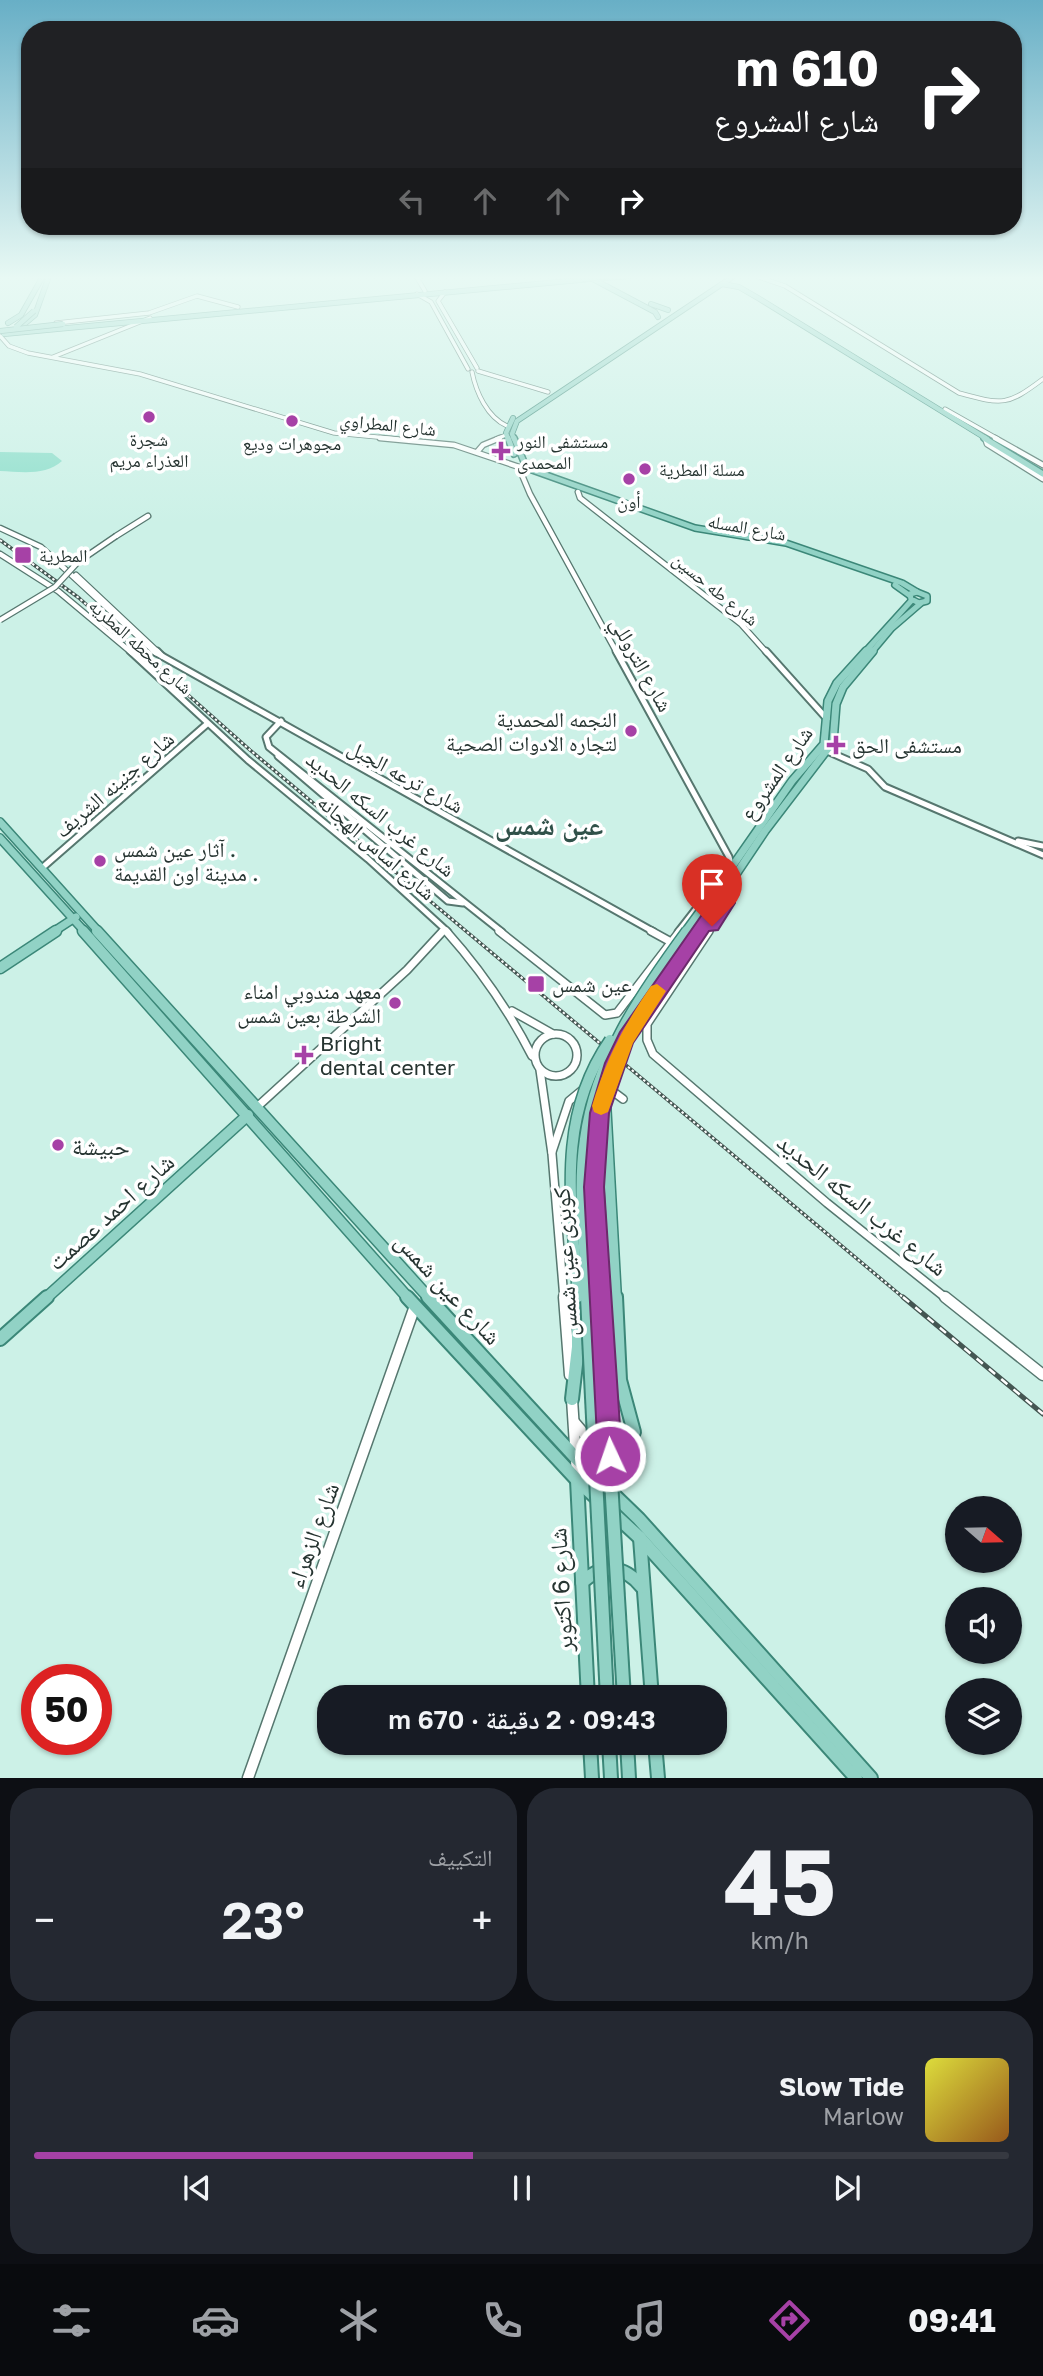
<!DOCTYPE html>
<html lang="ar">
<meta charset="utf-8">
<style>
body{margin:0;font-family:"Golos Text","Noto Naskh Arabic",sans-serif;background:#242831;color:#f1f3f6;direction:rtl;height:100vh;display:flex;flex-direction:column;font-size:26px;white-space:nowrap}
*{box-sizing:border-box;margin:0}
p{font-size:23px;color:#9ea1a6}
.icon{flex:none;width:38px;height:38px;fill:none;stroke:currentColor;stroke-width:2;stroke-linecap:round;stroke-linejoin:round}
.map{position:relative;height:1778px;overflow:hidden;direction:ltr}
.details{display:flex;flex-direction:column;gap:10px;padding:10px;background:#0d0f14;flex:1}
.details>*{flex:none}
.top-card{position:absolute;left:21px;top:21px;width:1001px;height:214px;border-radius:28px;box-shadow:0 2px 5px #0004;direction:rtl;background:#202124;color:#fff;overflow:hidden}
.needle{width:46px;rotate:110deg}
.fabs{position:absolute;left:945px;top:1496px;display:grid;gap:14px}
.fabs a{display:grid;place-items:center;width:77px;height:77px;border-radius:50%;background:#171b24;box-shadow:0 2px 5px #0004;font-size:35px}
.speed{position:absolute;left:21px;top:1664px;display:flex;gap:14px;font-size:35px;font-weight:700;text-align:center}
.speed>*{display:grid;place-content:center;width:91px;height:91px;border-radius:50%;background:#171b24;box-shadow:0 2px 5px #0004;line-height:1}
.speed .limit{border:10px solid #d22;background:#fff;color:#111}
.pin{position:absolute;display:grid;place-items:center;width:60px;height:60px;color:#fff;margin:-72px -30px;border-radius:50% 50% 50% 0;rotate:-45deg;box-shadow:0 0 7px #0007}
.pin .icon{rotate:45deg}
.me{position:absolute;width:77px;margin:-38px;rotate:357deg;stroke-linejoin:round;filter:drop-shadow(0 0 5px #0008)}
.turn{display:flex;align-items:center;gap:24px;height:147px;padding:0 28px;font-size:32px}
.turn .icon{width:91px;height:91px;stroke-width:2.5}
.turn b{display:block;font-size:49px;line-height:60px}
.lanes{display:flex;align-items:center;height:66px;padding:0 28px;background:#0003;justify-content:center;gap:35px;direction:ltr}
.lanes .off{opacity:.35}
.big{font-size:52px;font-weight:600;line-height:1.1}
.details .tile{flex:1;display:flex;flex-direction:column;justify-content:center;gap:10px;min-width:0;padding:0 24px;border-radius:28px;background:#242831}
.details .dial{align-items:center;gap:0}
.dial b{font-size:91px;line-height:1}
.song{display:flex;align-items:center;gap:21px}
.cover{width:84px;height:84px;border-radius:10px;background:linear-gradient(135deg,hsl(60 70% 55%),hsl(30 70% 35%))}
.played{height:7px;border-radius:4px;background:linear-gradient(90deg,#a641a6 45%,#363941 45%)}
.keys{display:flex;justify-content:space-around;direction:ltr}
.heat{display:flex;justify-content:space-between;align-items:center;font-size:38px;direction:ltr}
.details .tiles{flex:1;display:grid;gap:10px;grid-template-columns:1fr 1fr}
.tile:last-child{grid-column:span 2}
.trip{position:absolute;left:317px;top:1685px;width:410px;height:70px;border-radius:28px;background:#171b24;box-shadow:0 2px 5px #0004;font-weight:600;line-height:70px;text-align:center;direction:rtl}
.tabs{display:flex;height:112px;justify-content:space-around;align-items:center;background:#090b0e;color:#9ea1a6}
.tabs .icon{width:49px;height:49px}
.tabs .current{color:#a641a6}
.tabs b{font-size:32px;color:#f1f3f6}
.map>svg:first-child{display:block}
</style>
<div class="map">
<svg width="1043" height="1778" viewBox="0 0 1043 1778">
<rect width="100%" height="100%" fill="#ccf1e7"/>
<!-- green -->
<path fill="#8edecb" d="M 0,452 L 52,453 L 62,461 C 46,476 21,472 0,471 Z"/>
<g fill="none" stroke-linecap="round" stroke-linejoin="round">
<!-- minor-far4 casing -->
<g stroke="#56776f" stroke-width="5">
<g id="minor-far4">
<polyline points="416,276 425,291"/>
<path d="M 756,276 L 785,286 L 959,393 C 1003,405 1007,406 1043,379"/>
<polyline points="445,292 438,301 477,368"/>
<polyline points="417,294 431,302 468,369"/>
<polyline points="56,323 149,313 197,296 238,307"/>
<polyline points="0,336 9,346 28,353 140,374 334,433 398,439"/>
<polyline points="53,357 150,318"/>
<polyline points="478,371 548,392"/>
<path d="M 472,372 C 476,392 487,417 507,426"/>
<polyline points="945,409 998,439"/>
<polyline points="496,439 506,435"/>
</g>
</g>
<!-- minor-far3 casing -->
<g stroke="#56776f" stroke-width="7">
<g id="minor-far3">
<polyline points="380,438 454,445 525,469 522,475 530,494 617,653"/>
<polyline points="985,438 987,444 1043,479"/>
<polyline points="995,438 1043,465"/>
<polyline points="477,452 483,445 500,438"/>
<polyline points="578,492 580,498 741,624 767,653"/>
<polyline points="0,528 41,547 156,653"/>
<polyline points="116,536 148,516"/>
<polyline points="0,554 58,591 132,653"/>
<polyline points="76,575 159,653"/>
</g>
</g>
<!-- minor-far2 casing -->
<g stroke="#56776f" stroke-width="9">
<g id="minor-far2">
<polyline points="130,651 248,760 368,859 448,932"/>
<polyline points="153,651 654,932"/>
<polyline points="157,651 162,656"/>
<polyline points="616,651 729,857 731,864 727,869"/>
<polyline points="766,651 827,719"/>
<polyline points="281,721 266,737 269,747 502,932"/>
<polyline points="827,751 868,769 885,787 1043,855"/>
<polyline points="278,756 448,901 463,903"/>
<polyline points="1018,841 1043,846"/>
<polyline points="42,868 207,724"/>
<polyline points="442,932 444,930"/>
<polyline points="678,932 720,878"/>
<polyline points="707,932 727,903 728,891"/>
</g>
</g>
<!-- minor-far1 casing -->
<g stroke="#56776f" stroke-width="10">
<g id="minor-far1">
<path d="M 446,931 C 481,970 508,1009 532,1056"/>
<polyline points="499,931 605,1015 617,1013 680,931"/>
<polyline points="651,931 671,942"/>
<polyline points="709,931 647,1024 647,1040 653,1054 827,1203 947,1299"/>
<polyline points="512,1011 553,1034"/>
<circle cx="556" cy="1055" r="21"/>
<polyline points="540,1070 552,1154 564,1299"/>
<polyline points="607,1087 623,1099"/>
<polyline points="256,1108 407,970 443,931"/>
<polyline points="552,1152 569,1101 586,1087"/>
</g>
</g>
<!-- minor casing -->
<g stroke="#56776f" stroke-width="13">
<g id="minor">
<polyline points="564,1297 570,1375"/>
<polyline points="945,1297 1043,1375"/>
<polyline points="572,1399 577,1476"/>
<polyline points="574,1422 592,1443"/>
<polyline points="608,1449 635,1444"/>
<polyline points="248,1778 415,1306"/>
</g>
</g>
<!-- major-far4 casing -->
<g stroke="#3b8778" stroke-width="6">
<g id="major-far4">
<polyline points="589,277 655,312 658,317"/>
<polyline points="604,278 630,276"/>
<polyline points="722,284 739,287 758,298 987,439"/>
<polyline points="651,304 668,310"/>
<polyline points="8,323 21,315 43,276"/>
<polyline points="16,331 35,315 49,276"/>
<polyline points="4,334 590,279"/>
<polyline points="508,439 506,433 513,418"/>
<polyline points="514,439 512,434 517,421 734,276"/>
</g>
</g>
<!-- major-far3 casing -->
<g stroke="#3b8778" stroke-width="8">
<g id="major-far3">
<polyline points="508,438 514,454"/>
<polyline points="514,438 524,462 532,470 695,528 786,543 902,583 917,592"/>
<polyline points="984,438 1043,474"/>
<polyline points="895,585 909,595"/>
<polygon points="917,592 927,596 927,601 919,603 911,599 910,594"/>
<polyline points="864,653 912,600"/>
<polyline points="871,653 892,628 921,603"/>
</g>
</g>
<!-- major-far2 casing -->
<g stroke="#3b8778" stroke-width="10">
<g id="major-far2">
<polyline points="0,822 99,932"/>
<polyline points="0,838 85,932"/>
<polyline points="715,891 792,781 824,744 828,701 837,683 866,651"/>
<polyline points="716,904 765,831 833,742 836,704 843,687 873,651"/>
<polyline points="53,932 76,917"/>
</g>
</g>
<!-- major-far1 casing -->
<g stroke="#3b8778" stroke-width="13">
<g id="major-far1">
<polyline points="83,931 409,1299"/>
<polyline points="97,931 430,1299"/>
<polyline points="0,968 56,931"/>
<polyline points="605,1101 616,1299"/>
<polyline points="45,1299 248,1115"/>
</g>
</g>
<!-- major casing -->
<g stroke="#3b8778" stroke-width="16">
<g id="major">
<polyline points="407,1297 577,1480 640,1538 856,1778"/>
<polyline points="428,1297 576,1458 639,1519 871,1778"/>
<polyline points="616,1297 620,1380 634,1432"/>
<polyline points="0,1339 47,1297"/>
<polyline points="572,1399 578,1347 578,1297"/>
<polyline points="577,1480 588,1698"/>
<polyline points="640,1538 652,1698"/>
<path d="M 582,1582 C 604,1563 624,1565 642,1587"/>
<polyline points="590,1743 592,1778"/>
<polyline points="609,1743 611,1778"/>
<polyline points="627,1743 629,1778"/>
<polyline points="655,1743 658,1778"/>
</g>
</g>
<!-- minor-far4 -->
<use href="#minor-far4" stroke="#fff" stroke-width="3.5"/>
<!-- minor-far3 -->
<use href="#minor-far3" stroke="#fff" stroke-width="4.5"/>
<!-- minor-far2 -->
<use href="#minor-far2" stroke="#fff" stroke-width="5"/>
<!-- minor-far1 -->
<use href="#minor-far1" stroke="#fff" stroke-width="7"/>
<!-- minor -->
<use href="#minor" stroke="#fff" stroke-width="10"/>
<!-- major-far4 -->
<use href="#major-far4" stroke="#91d2c5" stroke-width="4.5"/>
<!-- major-far3 -->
<use href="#major-far3" stroke="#91d2c5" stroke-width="5"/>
<!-- major-far2 -->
<use href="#major-far2" stroke="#91d2c5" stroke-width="7"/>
<!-- major-far1 -->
<use href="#major-far1" stroke="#91d2c5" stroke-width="10"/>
<!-- major -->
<use href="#major" stroke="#91d2c5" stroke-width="12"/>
<!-- rail-far1 casing -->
<g stroke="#445652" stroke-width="3.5">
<polyline id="rail-far1" points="0,540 79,598 250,750 905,1299"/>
</g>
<!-- rail casing -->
<g stroke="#445652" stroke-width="5">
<polyline id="rail" points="903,1297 1043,1414"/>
</g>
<!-- rail-far1 -->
<use href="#rail-far1" stroke="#fff" stroke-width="2" stroke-dasharray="2.5" stroke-linecap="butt"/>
<!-- rail -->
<use href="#rail" stroke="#fff" stroke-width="2.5" stroke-dasharray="8" stroke-linecap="butt"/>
<!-- minor-bridge casing -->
<g stroke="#56776f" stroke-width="7" stroke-linecap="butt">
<polyline id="minor-bridge" points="0,620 55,587 78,562 116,536"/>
</g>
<!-- major-bridge-far3 casing -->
<g stroke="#3b8778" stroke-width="6" stroke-linecap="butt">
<g id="major-bridge-far3">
<polyline points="582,279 610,276"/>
<polyline points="16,327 34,311"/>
<polyline points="0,331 63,324"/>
</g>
</g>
<!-- major-bridge-far2 casing -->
<g stroke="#3b8778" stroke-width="10" stroke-linecap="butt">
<g id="major-bridge-far2">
<polyline points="685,932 715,891"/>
<polyline points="696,932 716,904"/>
</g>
</g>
<!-- major-bridge-far1 casing -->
<g stroke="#3b8778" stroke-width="13" stroke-linecap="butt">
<g id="major-bridge-far1">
<path d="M 578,1297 C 572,1206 555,1119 610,1040"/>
<path d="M 587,1299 C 585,1246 577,1191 585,1139 C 596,1059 640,995 687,931"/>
<path d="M 601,1299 C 598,1248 592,1196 596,1144 C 603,1062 652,996 697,931"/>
</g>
</g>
<!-- major-bridge casing -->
<g stroke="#3b8778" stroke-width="16" stroke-linecap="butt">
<g id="major-bridge">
<polyline points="587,1297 607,1698"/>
<polyline points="600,1297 624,1698"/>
</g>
</g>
<!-- minor-bridge -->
<use href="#minor-bridge" stroke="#fff" stroke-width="4.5"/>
<!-- major-bridge-far3 -->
<use href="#major-bridge-far3" stroke="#91d2c5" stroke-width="4.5"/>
<!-- major-bridge-far2 -->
<use href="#major-bridge-far2" stroke="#91d2c5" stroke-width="7"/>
<!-- major-bridge-far1 -->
<use href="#major-bridge-far1" stroke="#91d2c5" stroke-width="10"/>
<!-- major-bridge -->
<use href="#major-bridge" stroke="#91d2c5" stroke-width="12"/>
</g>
<!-- sky -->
<linearGradient id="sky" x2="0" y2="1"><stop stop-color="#68afc6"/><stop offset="0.53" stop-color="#e8f9f4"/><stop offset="1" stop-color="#e8f9f4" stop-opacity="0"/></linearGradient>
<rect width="1043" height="524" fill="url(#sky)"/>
<!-- route -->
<polygon fill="#a641a6" stroke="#6c2a6c" stroke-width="2" points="727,884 735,891 735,903 718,930 709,931 633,1043 609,1113 604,1187 622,1456 618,1464 610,1468 601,1464 598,1456 584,1187 590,1113 605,1063 620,1032 722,886"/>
<!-- slow -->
<path fill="#f59e0b" d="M 657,984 L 666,991 L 633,1043 L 608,1112 L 601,1115 L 594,1112 L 592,1106 C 606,1059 623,1027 651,986 Z"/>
<!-- markers -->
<g fill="#a641a6" stroke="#fff" stroke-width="2.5">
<circle cx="149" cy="417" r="7"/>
<circle cx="292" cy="421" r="7"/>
<path d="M497.5 440.5h7v7h7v7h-7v7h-7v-7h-7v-7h7z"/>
<circle cx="645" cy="469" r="7"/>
<circle cx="629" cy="479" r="7"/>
<rect x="14" y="546" width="18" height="18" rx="3.5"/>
<circle cx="631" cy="731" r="7"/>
<path d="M832.5 734.5h7v7h7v7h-7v7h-7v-7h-7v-7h7z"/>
<circle cx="100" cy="861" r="7"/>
<rect x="527" y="975" width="18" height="18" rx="3.5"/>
<circle cx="395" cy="1003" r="7"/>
<path d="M300.5 1044.5h7v7h7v7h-7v7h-7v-7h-7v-7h7z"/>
<circle cx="58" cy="1145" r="7"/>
</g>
<g text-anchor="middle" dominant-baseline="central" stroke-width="7" stroke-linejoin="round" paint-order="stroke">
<!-- far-street labels -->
<g font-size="18" fill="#263431" stroke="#fff">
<text transform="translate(388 424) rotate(6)">شارع المطراوي</text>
<text transform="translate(747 527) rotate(10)">شارع المسله</text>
<text transform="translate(716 589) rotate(39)">شارع طه حسين</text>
<text transform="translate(141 646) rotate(42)">شارع محطه المطريه</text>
</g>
<!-- far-poi labels -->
<g font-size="18" fill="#263431" stroke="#fff">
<text x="149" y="439">شجرة<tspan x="149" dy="21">العذراء مريم</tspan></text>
<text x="517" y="441" text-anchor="start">مستشفى النور<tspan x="517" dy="21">المحمدى</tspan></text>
<text x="292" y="443">مجوهرات وديع</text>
<text x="659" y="469" text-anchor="start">مسلة المطرية</text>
<text x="629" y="501">أون</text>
<text x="39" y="555" text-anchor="start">المطرية</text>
</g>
<!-- street labels -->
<g font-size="21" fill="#263431" stroke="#fff">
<text transform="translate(642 664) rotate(61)">شارع التروللي</text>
<text transform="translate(776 773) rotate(-55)">شارع المشروع</text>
<text transform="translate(406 776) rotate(29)">شارع ترعه الجبل</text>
<text transform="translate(114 784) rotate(-41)">شارع جنينه الشريف</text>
<text transform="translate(381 814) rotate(39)">شارع غرب السكه الحديد</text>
<text transform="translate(377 847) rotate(41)">شارع اساس الهجانه</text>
</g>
<!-- poi labels -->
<g font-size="21" fill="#263431" stroke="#fff" text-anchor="start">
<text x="617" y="719" text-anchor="end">النجمه المحمدية<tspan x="617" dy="24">لتجاره الادوات الصحية</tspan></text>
<text x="852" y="745">مستشفى الحق</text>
<text x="114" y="849">آثار عين شمس .<tspan x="114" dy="24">مدينة اون القديمة .</tspan></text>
<text x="552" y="984">عين شمس</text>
<text x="381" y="991" text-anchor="end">معهد مندوبي امناء<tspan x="381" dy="24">الشرطة بعين شمس</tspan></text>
<text x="320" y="1043">Bright<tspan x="320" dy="24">dental center</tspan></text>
</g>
<!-- near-poi labels -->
<g font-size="24" fill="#263431" stroke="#fff" text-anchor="start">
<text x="72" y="1145">حبيشة</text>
</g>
<!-- near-street labels -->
<g font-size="24" fill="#263431" stroke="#fff">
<text transform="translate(863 1204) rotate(39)">شارع غرب السكه الحديد</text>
<text transform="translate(110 1211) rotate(-42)">شارع احمد عصمت</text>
<text transform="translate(564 1262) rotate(-93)">كوبرى عين شمس</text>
<text transform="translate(449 1288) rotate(47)">شارع عين شمس</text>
<text transform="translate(312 1535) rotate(-70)">شارع الزهراء</text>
<text transform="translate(560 1590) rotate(-93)">شارع 6 اكتوبر</text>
</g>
<!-- district labels -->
<g font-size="28" font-weight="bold" fill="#305149" stroke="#fff">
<text x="549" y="824">عين شمس</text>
</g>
</g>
</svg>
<div class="fabs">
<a><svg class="needle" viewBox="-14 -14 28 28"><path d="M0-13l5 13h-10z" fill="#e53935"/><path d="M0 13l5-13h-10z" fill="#9ea1a6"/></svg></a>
<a><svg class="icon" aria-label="sound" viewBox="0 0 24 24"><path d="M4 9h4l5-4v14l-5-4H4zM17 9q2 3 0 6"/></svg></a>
<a><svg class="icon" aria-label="layers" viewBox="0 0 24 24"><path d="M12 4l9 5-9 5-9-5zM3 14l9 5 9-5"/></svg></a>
</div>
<div class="speed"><div class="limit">50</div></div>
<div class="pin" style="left:712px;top:926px;background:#d93025"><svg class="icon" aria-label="arrive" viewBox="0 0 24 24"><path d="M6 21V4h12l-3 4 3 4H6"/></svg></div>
<svg class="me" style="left:610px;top:1456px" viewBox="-20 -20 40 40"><circle r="17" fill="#a641a6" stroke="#fff" stroke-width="3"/><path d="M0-11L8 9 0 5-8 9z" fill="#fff"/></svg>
<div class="trip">09:43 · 2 دقيقة · 670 m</div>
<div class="top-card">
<div class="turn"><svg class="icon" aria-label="right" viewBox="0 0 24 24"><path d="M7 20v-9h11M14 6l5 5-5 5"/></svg><div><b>610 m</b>شارع المشروع</div></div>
<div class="lanes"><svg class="icon off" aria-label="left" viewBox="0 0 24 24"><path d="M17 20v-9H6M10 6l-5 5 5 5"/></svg><svg class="icon off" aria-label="ahead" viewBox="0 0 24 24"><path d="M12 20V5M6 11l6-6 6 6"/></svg><svg class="icon off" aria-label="ahead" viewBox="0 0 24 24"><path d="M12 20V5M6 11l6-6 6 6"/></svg><svg class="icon" aria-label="right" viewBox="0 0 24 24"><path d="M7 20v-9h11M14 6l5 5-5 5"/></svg></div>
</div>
</div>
<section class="details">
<div class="tiles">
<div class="tile dial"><b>45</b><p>km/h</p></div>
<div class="tile"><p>التكييف</p>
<div class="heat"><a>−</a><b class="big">23°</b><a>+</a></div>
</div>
<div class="tile">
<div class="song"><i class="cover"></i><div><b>Slow Tide</b><p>Marlow</p></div></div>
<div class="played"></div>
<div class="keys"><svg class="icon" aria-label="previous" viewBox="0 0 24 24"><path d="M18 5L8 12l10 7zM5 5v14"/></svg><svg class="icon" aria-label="pause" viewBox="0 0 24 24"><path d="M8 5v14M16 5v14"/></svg><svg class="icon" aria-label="next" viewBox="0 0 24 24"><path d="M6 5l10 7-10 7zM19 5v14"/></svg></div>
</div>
</div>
</section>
<nav class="tabs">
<b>09:41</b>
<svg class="icon current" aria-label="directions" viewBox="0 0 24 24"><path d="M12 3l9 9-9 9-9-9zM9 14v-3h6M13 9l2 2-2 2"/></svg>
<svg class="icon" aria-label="music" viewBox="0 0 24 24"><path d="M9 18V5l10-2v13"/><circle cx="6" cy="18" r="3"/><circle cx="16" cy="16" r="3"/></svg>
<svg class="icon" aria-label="phone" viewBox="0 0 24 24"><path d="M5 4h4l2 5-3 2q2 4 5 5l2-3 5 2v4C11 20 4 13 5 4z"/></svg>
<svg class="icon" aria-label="climate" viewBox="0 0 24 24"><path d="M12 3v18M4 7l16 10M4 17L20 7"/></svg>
<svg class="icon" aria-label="car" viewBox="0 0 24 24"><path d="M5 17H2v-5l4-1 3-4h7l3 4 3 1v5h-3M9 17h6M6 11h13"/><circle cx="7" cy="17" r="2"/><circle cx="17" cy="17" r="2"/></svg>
<svg class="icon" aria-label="filters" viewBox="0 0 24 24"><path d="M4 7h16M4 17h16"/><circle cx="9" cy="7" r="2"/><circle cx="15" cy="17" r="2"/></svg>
</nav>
